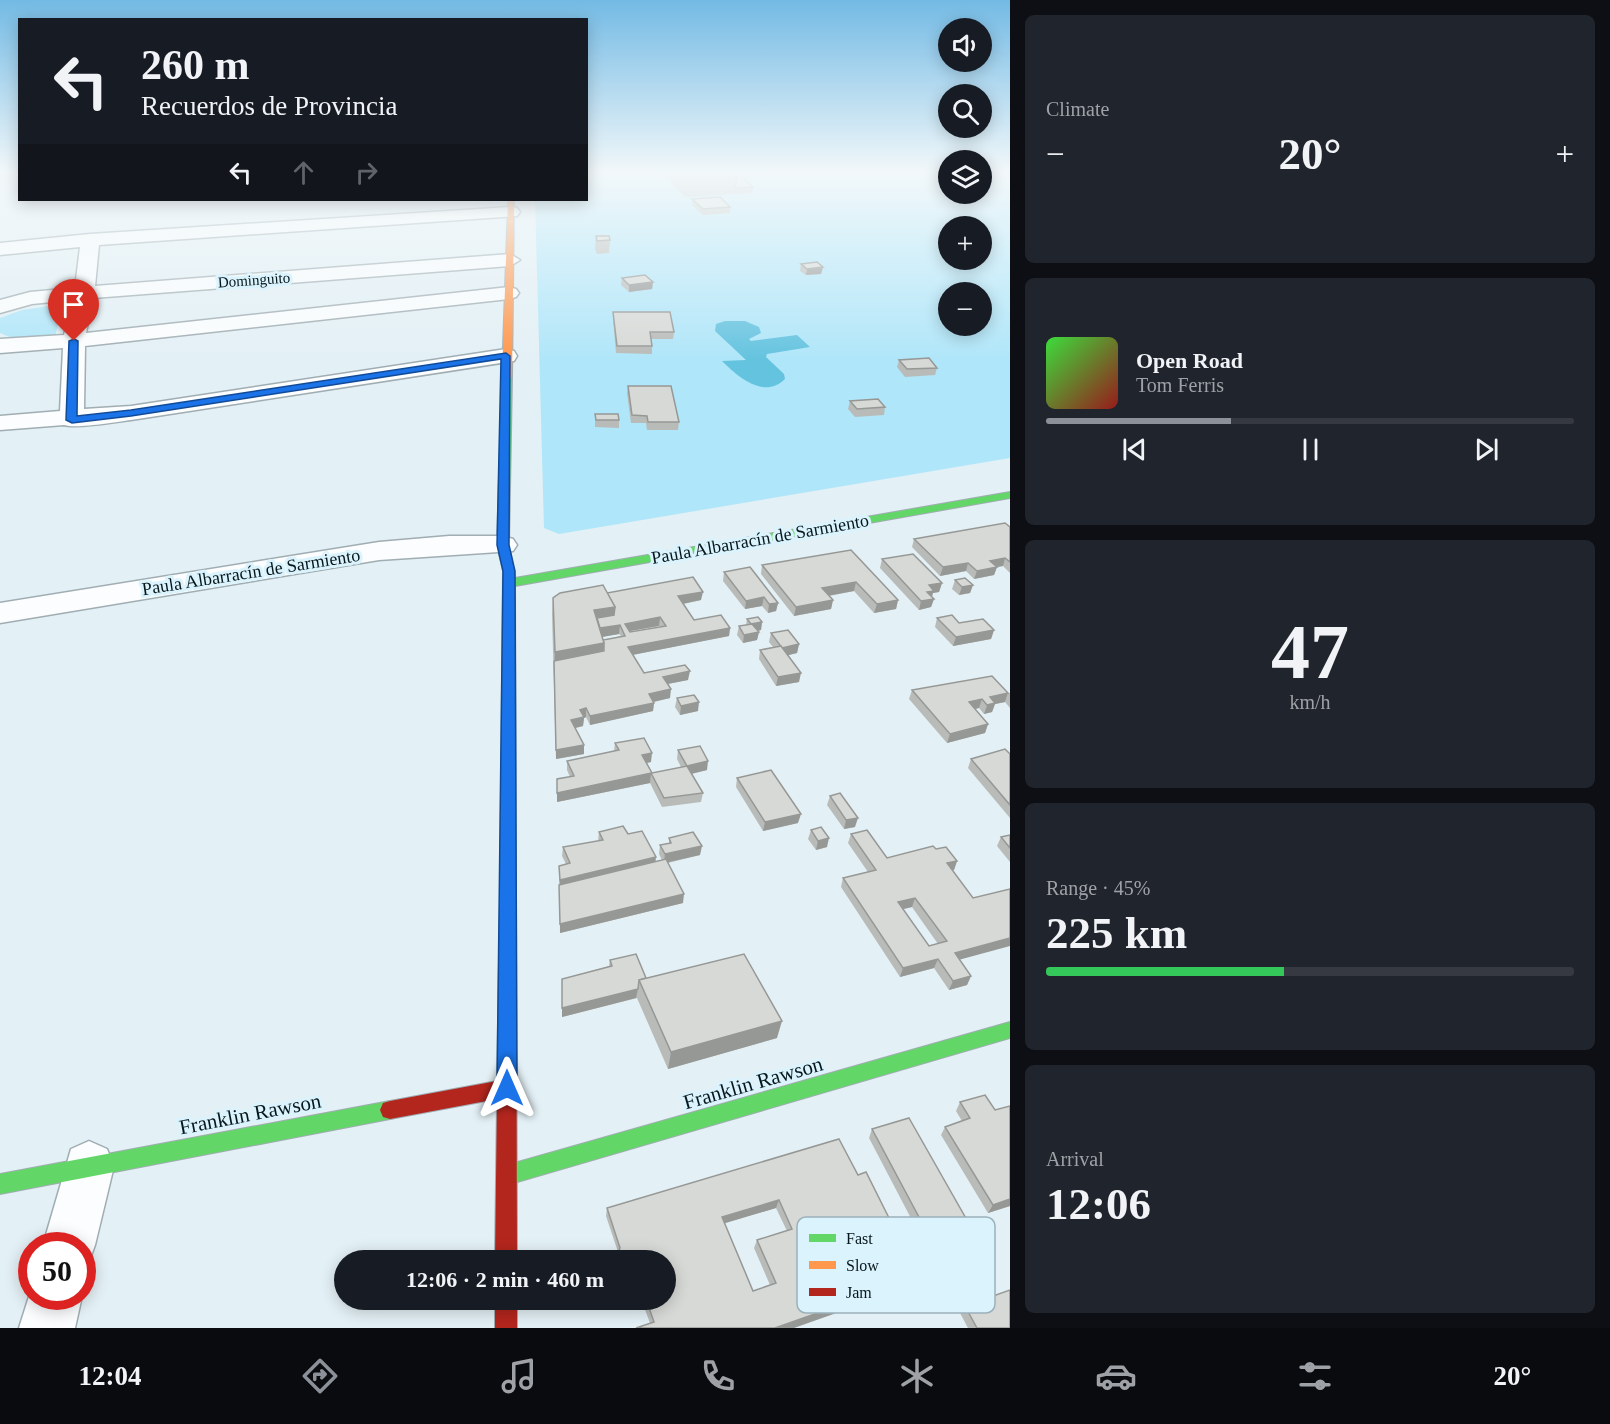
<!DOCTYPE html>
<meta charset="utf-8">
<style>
body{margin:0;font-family:Georgia,serif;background:#20242c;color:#f1f3f6;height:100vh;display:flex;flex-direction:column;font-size:22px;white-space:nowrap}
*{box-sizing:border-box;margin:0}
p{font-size:20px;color:#9ea1a6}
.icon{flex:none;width:33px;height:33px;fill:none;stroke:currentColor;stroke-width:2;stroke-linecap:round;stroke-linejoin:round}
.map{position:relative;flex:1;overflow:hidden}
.side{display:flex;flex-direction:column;gap:15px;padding:15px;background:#0d0f14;width:600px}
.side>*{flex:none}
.hud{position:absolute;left:18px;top:18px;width:570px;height:183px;border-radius:0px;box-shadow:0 3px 15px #0003;background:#171b24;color:#f1f3f6;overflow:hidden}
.buttons{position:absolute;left:938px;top:18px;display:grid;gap:12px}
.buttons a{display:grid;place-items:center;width:54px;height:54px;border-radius:50%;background:#171b24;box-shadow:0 3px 15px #0003;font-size:30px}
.speed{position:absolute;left:18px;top:1232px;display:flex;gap:12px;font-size:30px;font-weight:700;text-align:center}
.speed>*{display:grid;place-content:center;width:78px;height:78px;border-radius:50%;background:#171b24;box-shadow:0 3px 15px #0003;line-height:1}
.speed .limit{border:9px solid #d22;background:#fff;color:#111}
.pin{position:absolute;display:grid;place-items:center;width:51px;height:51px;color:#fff;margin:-62px -26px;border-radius:50% 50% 50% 0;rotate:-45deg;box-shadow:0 0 6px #0007}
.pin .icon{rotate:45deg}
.me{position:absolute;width:66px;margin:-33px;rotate:0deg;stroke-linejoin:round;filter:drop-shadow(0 0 4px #0008)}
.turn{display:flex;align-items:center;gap:21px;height:126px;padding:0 24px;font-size:27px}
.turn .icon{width:78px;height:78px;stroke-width:2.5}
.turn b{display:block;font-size:42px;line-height:51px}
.lanes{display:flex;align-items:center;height:57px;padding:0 24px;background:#0003;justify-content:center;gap:30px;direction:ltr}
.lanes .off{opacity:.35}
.big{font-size:45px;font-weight:700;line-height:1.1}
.side .card{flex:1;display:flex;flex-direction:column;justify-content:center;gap:9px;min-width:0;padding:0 21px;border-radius:9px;background:#20242c}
.side .dial{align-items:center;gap:0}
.dial b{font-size:78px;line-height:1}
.song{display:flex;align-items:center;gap:18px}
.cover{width:72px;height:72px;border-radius:9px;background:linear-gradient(135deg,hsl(120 70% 55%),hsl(0 70% 35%))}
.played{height:6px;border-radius:3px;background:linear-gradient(90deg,#8c9099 35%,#363941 35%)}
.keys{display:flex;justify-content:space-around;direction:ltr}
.heat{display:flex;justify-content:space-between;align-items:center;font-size:33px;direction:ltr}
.charge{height:9px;border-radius:4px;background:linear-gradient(90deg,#34c759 45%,#363941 0)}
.trip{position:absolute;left:334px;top:1250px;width:342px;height:60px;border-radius:30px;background:#171b24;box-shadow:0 3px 15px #0003;font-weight:700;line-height:60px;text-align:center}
.dock{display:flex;height:96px;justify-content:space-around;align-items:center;background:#090b0e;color:#9ea1a6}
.dock .icon{width:42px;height:42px}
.dock .selected{color:#8c9099}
.dock b{font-size:27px;color:#f1f3f6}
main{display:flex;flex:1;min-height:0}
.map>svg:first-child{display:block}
</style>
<main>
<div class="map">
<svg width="1010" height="1328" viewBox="0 0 1010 1328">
<rect width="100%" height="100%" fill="#e3f0f5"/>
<!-- green -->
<g fill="#b0e6f9" fill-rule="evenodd">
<path d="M 587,174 L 948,174 L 948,194 L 981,194 L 981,174 L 1010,174 L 1010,458 L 559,534 L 544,528 L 535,200 L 586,200 ZM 948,226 L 981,226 L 981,260 L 948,260 ZM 948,292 L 981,292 L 981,326 L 948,326 Z"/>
<polygon points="62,304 55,338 12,338 0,333 0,318 22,310"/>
</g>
<!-- water -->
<path fill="#64c3df" d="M 725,321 L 745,321 L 759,327 L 761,333 L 749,339 L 751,341 L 797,335 L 810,347 L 767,354 L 766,357 L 784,374 L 785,379 C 764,400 737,376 722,361 L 746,360 L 715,331 L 716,324 Z"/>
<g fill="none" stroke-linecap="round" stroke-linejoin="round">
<!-- street casing -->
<g stroke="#a0adb2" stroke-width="3">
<g id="street">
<path d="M 511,207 L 517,208 L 520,212 L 517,216 L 99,245 L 95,286 L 510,254 L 520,260 L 510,266 L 93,298 L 86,333 L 509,287 L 516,289 L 519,293 L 516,297 L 509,299 L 85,346 L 84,409 L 131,406 L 506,349 L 514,351 L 517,356 L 514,361 L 131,420 C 115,422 77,429 64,425 L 0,430 L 0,416 L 60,411 L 63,348 L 0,353 L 0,339 L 64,335 L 72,300 L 32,304 L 0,313 L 0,300 L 30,292 L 75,288 L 80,247 L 0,255 L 0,243 L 90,234 Z"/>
<polygon points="449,536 503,536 513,539 517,545 513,551 379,560 0,623 0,603 379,542"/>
<polygon points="89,1141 107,1149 114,1166 95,1245 88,1264 82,1266 82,1245 43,1245 71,1149"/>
<polygon points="32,1287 32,1296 82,1296 75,1328 19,1328"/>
</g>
</g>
<!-- fast casing -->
<g stroke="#a0adb2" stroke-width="2">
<g id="fast">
<polygon points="507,374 512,377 509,545 515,578 1010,492 1010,498 515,586 516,905 514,910 508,912 502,910 500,905 503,571 497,545 502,377"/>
<polygon points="1010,1022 1010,1038 507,1185 500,1182 497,1175 500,1168 507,1165"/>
<polygon points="390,1101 397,1103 400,1110 397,1117 390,1119 0,1194 0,1174"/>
</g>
</g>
<!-- slow casing -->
<g stroke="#a0adb2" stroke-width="2">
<polygon id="slow" points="508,200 514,200 512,377 507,380 502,377"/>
</g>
<!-- jam casing -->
<g stroke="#a0adb2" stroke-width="2">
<g id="jam">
<polygon points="508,898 514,900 516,905 517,1260 495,1260 497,1099 390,1119 383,1117 380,1110 383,1103 390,1101 497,1081 500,905 502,900"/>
<rect x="495" y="1299" width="22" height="29"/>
</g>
</g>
<!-- street -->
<use href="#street" fill="#fbfdfe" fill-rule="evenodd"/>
<!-- fast -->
<use href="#fast" fill="#63d668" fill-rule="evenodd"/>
<!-- slow -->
<use href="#slow" fill="#ff974d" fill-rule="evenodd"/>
<!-- jam -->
<use href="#jam" fill="#b3261e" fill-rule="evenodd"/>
</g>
<!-- wall -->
<g fill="#b9bbb8" fill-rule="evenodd">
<polygon points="668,174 739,174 753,187 752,193 685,197 667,179"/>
<polygon points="692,199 730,207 730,213 703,215 692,205"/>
<polygon points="596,236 610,240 609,253 597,254 595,249"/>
<polygon points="801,264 823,267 821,274 806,275 800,271"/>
<polygon points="622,278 653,282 652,289 629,292 621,285"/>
<polygon points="613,312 674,332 673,339 651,339 652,346 652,354 616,353 613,319"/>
<polygon points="899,360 937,368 935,375 905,377 897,367"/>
<polygon points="628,386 679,422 678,430 647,430 646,423 631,423 627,393"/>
<polygon points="850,401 885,407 884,415 855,417 848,409"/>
<polygon points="595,414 619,420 619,428 595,427"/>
<polygon points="1010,527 1010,573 1003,566 997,567 994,575 974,579 966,571 940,576 912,547 914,539"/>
<polygon points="851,550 898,600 896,609 874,613 854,591 829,596 833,600 831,609 794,616 761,574 762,565"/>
<polygon points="882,559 942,583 939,592 933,593 932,597 934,599 931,607 919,610 880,568"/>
<polygon points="724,572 778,603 776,611 768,613 762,606 745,609 723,581"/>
<polygon points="955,580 973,585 970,593 959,595 952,589"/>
<path d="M 607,593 L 701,600 L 683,604 L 694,620 L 730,628 L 729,636 L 632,655 L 644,673 L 688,680 L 668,684 L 670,698 L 654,702 L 653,711 L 590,725 L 586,717 L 584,718 L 583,726 L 575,728 L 584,754 L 556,759 L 552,615 L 553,598 ZM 659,626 L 660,627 L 630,632 L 630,631 ZM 619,634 L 621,636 L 603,640 L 602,637 Z"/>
<polygon points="937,618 959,623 994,630 991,639 953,646 935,627"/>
<polygon points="747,619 762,622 761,630 758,631 759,632 757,640 743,643 737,635 739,626 746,625"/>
<polygon points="771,633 799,644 797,653 788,655 799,682 776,686 759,659 760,650 773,647 769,642"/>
<polygon points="912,690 1008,693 1005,702 995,704 992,712 984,714 979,708 975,709 988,724 985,733 947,743 909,699"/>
<polygon points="1008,693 1010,693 1010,708 1005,702"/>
<polygon points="677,698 698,711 680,715 675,707"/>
<polygon points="615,743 651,762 647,763 652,773 681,767 677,759 678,750 707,770 692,774 703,793 701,802 662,807 650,783 557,802 557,779 570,777 567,770 567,761 614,751"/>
<polygon points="1010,754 1010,818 968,768 971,759"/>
<polygon points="737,778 798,823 763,831 736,787"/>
<polygon points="830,796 855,827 844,829 827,805"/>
<polygon points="811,830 827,847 816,850 808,839"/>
<polygon points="599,832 628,834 656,861 662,860 659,854 660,845 669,843 669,838 700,855 668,863 683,903 560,933 559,866 566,864 562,856 563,847 598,841"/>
<path d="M 851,834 L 887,858 L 936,849 L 957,861 L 954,870 L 952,870 L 960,960 L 971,976 L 967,985 L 949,990 L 934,968 L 900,977 L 841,887 L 843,878 L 868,872 L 848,843 ZM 912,907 L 938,944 L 929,946 L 903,909 Z"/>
<polygon points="1010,835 1010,862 997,846 1001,837"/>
<polygon points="610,960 646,978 777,1038 668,1069 637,998 562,1017 562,979 609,966"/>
<polygon points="960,1102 995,1110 1010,1206 988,1213 941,1135 945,1127 962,1121 956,1111"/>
<polygon points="872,1129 972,1229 967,1237 957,1240 962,1247 965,1241 994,1265 989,1273 976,1277 965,1257 961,1263 938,1270 869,1138"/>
<path d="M 858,1175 L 904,1248 L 900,1256 L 877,1263 L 871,1251 L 844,1259 L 863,1297 L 859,1305 L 650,1323 L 641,1299 L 666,1299 L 618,1252 L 606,1216 L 607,1208 ZM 776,1208 L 787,1231 L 757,1240 L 754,1248 L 770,1285 L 753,1291 L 724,1223 Z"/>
<polygon points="965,1306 1010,1328 968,1328 960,1313"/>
</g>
<!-- shaded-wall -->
<g fill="#969896">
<polygon points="823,267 821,274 806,275 807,269"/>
<polygon points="653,282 652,289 629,292 629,285"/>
<polygon points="1005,558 1003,566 997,567 994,575 974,579 977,571 990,561"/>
<polygon points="968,563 966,571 940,576 943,567"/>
<polygon points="856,582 854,591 821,597 822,588"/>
<polygon points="942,583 939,592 933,593 931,599 925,600 929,585"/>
<polygon points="973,585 970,593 959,595 962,587"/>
<polygon points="703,592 701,600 677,605 678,596"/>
<polygon points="764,597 762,606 745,609 746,601"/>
<polygon points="934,599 931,607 919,610 921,601"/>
<polygon points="833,600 831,609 794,616 796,607"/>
<polygon points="898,600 896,609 874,613 877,604"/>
<polygon points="778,603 776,611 768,613 769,604"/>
<polygon points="615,607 614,624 596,627 594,610"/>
<polygon points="660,617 659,626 624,632 625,624"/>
<polygon points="762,622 761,630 749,632 751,624"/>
<polygon points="620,625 619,634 596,638 597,629"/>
<polygon points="730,628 729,636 627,656 628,647"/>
<polygon points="994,630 991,639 953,646 956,637"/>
<polygon points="759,632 757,640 743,643 744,635"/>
<polygon points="604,643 603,660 554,669 555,652"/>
<polygon points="799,644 797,653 781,657 782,648"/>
<polygon points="690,671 688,680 662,685 663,677"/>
<polygon points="801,673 799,682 776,686 778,677"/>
<polygon points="671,689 670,698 648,703 649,694"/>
<polygon points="1008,693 1005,702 995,704 992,712 984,714 990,697"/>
<polygon points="982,699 979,708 966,711 969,702"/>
<polygon points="699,702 698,711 680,715 681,706"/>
<polygon points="654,703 653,711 590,725 590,716"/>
<polygon points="586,708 586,717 584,718 583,726 571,729 571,720 580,710"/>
<polygon points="988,724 985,733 947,743 950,734"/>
<polygon points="584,745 584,754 556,759 556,750"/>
<polygon points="652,753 651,762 641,764 642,755"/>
<polygon points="708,761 707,770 686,775 687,766"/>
<polygon points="651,773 650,783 557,802 557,793"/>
<polygon points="801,814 798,823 763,831 765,822"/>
<polygon points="858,818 855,827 844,829 846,820"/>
<polygon points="829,838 827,847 816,850 818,841"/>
<polygon points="702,846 700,855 664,863 665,854"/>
<polygon points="656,857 655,866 559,889 560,880"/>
<polygon points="957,861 954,870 943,872 947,863"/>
<polygon points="684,894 683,903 560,933 560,924"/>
<polygon points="915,898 912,907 895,911 898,902"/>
<polygon points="1010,938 1010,946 951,962 955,953"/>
<polygon points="938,959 934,968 900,977 903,968"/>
<polygon points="971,976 967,985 949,990 953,981"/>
<polygon points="638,989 636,998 562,1017 562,1008"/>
<polygon points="782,1021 777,1038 668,1069 671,1052"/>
<polygon points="1010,1199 1010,1206 988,1213 993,1205"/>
<polygon points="779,1200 776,1208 719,1225 722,1217"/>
<polygon points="825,1219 821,1227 818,1221"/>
<polygon points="972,1229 967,1237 949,1241 954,1233"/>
<polygon points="875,1243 871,1251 838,1261 842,1253"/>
<polygon points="904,1248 900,1256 877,1263 881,1255"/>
<polygon points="966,1255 961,1263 938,1270 943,1262"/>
<polygon points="994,1265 989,1273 976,1277 981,1269"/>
<polygon points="863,1297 859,1305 794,1328 775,1328"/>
</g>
<!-- building -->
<g fill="#d7d9d6" stroke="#969896" stroke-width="1.5" fill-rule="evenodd">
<polygon points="737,174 739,174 753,187 735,188"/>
<polygon points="720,197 730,207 703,209 692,199"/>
<polygon points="596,236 609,236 610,240 597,241"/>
<polygon points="817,262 823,267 807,269 801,264"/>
<polygon points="645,275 653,282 629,285 622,278"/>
<polygon points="613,312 670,312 674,332 650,332 652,346 617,346"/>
<polygon points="929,358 937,368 907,369 899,360"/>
<polygon points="628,386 671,386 679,422 648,422 647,416 632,415"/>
<polygon points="878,399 885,407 857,409 850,401"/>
<polygon points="595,414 618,414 619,420 596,420"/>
<polygon points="1005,523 1010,527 1010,562 1005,558 990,561 997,567 977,571 968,563 943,567 914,539"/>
<polygon points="851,550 898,600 877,604 856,582 822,588 833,600 796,607 762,565"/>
<polygon points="913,554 942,583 929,585 934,591 927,592 934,599 921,601 882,559"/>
<polygon points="750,567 778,603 769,604 764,597 746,601 724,572"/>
<path d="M 693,577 L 703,592 L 678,596 L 694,620 L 721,615 L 730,628 L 628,647 L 644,673 L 685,665 L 690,671 L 663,677 L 671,689 L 649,694 L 654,703 L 590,716 L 586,708 L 580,710 L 584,717 L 571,720 L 584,745 L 556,750 L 554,661 L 604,651 L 604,643 L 603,640 L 625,636 L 620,625 L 600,628 L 597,618 L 614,615 L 615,607 L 607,593 ZM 660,617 L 666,626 L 630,632 L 625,624 Z"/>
<polygon points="965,578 973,585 962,587 955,580"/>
<polygon points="603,585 615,607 594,610 604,643 555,652 553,598 560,593"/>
<polygon points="952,615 959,623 983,619 994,630 956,637 937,618"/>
<polygon points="758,617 762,622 751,624 747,619"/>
<polygon points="752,624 759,632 744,635 739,626"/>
<polygon points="788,630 799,644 782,648 771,633"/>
<polygon points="781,646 801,673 778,677 760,650"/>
<polygon points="992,676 1008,693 990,697 995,703 987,705 982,699 969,702 988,724 950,734 912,690"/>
<polygon points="694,695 699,702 681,706 677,698"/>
<polygon points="644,738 652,753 642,755 652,773 687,766 703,793 664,798 651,773 557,793 557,779 574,776 567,761 619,750 615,743"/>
<polygon points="700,746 708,761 687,766 678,750"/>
<polygon points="1005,749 1010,754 1010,805 971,759"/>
<polygon points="771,770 801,814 765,822 737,778"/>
<polygon points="840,793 858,818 846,820 830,796"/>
<polygon points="623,826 628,834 642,831 656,857 560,880 559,866 570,863 563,847 603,840 599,832"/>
<polygon points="821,827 829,838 818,841 811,830"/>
<path d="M 867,830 L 887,858 L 933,846 L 936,849 L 946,847 L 957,861 L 947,863 L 973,898 L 1010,889 L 1010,938 L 955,953 L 971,976 L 953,981 L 938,959 L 903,968 L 843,878 L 876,870 L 851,834 ZM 915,898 L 947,941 L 929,946 L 898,902 Z"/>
<polygon points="693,832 702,846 665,854 660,845 671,843 669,838"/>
<polygon points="1010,835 1010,848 1001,837"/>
<polygon points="666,859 684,894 560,924 559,885"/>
<polygon points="636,954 646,978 639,980 638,989 562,1008 562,979 612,966 610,960"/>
<polygon points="744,954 782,1021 671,1052 639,980"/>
<polygon points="985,1095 995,1110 1010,1106 1010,1199 993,1205 945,1127 970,1118 960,1102"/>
<polygon points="909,1118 972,1229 954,1233 966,1255 943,1262 872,1129"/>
<path d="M 839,1139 L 858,1175 L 866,1172 L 904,1248 L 881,1255 L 875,1243 L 842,1253 L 863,1297 L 775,1328 L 636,1328 L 654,1322 L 646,1299 L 666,1299 L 666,1260 L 614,1260 L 620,1248 L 607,1208 ZM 779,1200 L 792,1229 L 757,1240 L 776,1283 L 753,1291 L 722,1217 ZM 825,1219 L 834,1238 L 827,1240 L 818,1221 Z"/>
<polygon points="1010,1290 1010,1328 977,1328 965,1306"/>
</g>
<!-- sky -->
<linearGradient id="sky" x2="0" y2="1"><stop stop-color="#73bae4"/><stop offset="0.48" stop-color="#f2f8fa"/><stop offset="1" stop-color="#f2f8fa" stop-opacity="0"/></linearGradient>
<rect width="1010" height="360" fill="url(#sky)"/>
<!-- route -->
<polygon fill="#1a73e8" stroke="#114b97" stroke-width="1.5" points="74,339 78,341 77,416 131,410 506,353 510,356 509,545 515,571 517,1088 514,1094 507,1097 500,1094 497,1088 503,571 497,545 501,359 131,416 72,423 66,420 69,341"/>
<g text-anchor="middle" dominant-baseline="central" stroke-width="6" stroke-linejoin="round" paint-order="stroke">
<!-- far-street labels -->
<g font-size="15" fill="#07171c" stroke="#dbf3fd">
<text transform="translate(254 280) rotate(-4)">Dominguito</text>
</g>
<!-- street labels -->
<g font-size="18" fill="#07171c" stroke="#dbf3fd">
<text transform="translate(760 539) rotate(-10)">Paula Albarracín de Sarmiento</text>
<text transform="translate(251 572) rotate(-9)">Paula Albarracín de Sarmiento</text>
</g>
<!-- near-street labels -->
<g font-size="21" fill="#07171c" stroke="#dbf3fd">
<text transform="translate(753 1083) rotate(-16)">Franklin Rawson</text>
<text transform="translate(250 1114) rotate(-11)">Franklin Rawson</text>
</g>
</g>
<!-- legend -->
<rect x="797" y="1217" width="198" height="96" rx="9" fill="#dbf3fd" stroke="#9bb1ba" stroke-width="1.5"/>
<rect x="809" y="1234" width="27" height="8" fill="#63d668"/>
<rect x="809" y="1261" width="27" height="8" fill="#ff974d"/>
<rect x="809" y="1288" width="27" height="8" fill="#b3261e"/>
<g font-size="16" fill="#07171c">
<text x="846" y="1244">Fast</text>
<text x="846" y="1271">Slow</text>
<text x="846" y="1298">Jam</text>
</g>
</svg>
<div class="buttons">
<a><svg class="icon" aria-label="sound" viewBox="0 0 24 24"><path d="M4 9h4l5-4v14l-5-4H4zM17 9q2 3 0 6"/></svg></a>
<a><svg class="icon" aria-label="search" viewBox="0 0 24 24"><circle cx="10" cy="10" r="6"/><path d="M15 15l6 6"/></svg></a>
<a><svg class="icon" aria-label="layers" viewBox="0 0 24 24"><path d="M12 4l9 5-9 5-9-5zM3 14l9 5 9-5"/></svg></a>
<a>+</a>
<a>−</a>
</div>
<div class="speed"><div class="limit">50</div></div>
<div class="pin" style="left:74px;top:341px;background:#d93025"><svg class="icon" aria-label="arrive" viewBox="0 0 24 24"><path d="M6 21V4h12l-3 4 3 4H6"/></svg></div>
<svg class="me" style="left:507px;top:1088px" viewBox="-20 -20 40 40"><path d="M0-17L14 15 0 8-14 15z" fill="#1a73e8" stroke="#fff" stroke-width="4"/></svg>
<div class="trip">12:06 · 2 min · 460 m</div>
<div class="hud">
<div class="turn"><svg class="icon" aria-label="left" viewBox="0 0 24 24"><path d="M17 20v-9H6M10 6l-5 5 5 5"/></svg><div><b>260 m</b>Recuerdos de Provincia</div></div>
<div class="lanes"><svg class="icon" aria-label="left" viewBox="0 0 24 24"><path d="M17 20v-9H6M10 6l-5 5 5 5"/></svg><svg class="icon off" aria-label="ahead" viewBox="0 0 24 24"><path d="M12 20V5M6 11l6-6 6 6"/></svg><svg class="icon off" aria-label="right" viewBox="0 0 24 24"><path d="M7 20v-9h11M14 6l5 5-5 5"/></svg></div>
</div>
</div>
<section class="side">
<div class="card"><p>Climate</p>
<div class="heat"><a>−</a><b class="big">20°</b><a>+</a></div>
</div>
<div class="card">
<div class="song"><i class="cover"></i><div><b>Open Road</b><p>Tom Ferris</p></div></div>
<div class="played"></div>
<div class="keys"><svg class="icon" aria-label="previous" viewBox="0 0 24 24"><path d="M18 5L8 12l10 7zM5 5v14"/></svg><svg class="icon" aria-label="pause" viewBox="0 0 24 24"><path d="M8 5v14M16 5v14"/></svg><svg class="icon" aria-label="next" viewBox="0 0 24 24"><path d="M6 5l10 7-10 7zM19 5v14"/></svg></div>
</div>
<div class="card dial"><b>47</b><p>km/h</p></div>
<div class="card"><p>Range · 45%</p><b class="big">225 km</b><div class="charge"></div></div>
<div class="card"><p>Arrival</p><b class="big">12:06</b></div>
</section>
</main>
<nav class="dock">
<b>12:04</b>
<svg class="icon selected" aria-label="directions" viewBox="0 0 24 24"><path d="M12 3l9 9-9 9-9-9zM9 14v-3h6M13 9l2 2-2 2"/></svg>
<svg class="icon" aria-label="music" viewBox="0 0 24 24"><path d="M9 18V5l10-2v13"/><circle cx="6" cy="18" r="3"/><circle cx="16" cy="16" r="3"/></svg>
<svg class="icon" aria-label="phone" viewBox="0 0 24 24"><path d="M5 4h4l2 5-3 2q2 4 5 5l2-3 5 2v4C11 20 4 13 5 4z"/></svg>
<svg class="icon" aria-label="climate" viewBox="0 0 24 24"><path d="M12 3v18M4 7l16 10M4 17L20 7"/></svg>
<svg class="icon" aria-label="car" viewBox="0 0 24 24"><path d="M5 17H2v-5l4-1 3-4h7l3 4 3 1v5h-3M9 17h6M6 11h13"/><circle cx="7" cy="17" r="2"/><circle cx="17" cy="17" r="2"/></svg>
<svg class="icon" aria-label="filters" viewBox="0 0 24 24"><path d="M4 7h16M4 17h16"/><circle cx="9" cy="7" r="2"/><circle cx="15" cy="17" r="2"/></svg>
<b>20°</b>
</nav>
